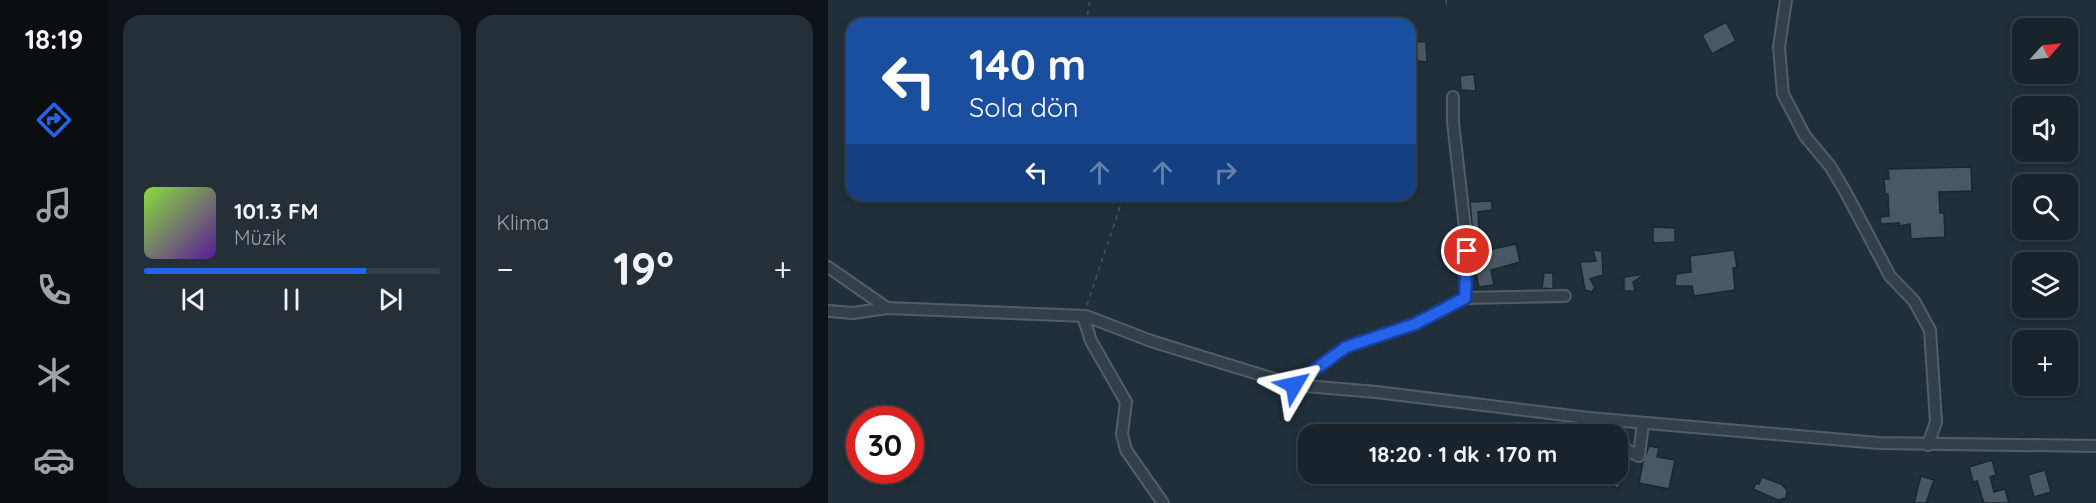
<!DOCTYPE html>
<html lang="tr">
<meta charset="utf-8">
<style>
body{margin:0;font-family:Quicksand,sans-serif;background:#252f37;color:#f1f3f6;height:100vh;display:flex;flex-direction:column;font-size:22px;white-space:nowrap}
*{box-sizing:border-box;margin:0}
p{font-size:20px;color:#9fa4a9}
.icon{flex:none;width:33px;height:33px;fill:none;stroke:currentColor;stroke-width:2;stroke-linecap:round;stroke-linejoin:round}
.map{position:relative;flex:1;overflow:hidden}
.details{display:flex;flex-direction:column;gap:15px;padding:15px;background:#0d1318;width:720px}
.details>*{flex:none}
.banner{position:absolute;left:18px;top:18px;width:570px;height:183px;border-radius:18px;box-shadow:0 3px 9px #0003,0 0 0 2px #364047;background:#1a4fa0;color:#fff;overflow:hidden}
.needle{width:39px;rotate:63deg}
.tools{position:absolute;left:1184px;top:18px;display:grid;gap:12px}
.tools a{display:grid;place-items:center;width:66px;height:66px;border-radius:12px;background:#18232b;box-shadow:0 3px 9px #0003,0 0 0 2px #364047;font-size:30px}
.speed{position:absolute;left:18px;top:406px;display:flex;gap:12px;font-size:30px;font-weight:700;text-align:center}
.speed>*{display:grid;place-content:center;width:78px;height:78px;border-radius:50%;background:#18232b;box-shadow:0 3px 9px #0003,0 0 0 2px #364047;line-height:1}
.speed .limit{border:9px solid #d22;background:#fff;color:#111}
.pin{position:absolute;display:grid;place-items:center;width:51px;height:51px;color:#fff;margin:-26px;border:3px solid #fff;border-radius:50%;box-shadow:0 2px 6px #0007}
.me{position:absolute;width:66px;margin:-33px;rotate:54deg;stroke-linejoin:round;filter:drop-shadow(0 0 4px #0008)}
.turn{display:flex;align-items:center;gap:21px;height:126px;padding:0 24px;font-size:27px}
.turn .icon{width:78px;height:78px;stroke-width:2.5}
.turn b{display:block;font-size:42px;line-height:51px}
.lanes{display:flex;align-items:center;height:57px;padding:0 24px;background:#0003;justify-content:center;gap:30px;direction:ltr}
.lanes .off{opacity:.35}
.big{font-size:45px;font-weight:800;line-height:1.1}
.details .tile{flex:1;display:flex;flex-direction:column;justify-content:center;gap:9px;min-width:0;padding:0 21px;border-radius:18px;background:#252f37}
.song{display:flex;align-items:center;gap:18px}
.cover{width:72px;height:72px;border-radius:9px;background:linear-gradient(135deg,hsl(90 70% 55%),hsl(270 70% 35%))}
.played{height:6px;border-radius:3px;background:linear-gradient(90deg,#2563eb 75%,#364047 75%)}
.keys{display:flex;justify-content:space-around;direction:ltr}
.heat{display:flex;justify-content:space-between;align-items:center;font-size:33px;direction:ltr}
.details .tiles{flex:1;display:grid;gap:15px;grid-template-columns:repeat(2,1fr)}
.trip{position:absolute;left:470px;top:424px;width:330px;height:60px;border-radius:18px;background:#18232b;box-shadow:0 3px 9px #0003,0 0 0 2px #364047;font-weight:800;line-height:60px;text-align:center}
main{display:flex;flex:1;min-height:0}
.menu{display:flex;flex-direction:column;width:108px;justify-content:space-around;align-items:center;background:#0a0e11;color:#9fa4a9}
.menu .icon{width:42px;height:42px}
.menu .current{color:#2563eb}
.menu b{font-size:27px;color:#f1f3f6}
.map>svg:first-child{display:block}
</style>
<main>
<nav class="menu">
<b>18:19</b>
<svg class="icon current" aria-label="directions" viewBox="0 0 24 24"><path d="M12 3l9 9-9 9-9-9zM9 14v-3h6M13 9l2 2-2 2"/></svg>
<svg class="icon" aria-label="music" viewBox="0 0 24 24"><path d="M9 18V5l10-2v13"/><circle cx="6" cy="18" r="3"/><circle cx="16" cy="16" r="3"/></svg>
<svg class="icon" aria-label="phone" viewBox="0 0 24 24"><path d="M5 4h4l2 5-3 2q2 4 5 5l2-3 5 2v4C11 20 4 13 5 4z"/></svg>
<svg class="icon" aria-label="climate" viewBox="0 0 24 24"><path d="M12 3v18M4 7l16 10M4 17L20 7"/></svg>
<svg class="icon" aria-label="car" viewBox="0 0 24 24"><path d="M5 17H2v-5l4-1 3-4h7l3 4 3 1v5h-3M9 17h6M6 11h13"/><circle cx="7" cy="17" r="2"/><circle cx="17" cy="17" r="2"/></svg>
</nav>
<section class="details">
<div class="tiles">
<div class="tile">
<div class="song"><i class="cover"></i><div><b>101.3 FM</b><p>Müzik</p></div></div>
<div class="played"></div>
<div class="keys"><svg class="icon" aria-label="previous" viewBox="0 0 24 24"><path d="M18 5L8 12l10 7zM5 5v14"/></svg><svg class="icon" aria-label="pause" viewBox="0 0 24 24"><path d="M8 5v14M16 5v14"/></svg><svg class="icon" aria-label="next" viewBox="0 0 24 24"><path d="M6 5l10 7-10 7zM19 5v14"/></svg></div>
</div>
<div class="tile"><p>Klima</p>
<div class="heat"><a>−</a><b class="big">19°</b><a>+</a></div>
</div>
</div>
</section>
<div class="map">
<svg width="1268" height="503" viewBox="0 0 1268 503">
<rect width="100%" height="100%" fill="#202f39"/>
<!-- building -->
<g fill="#485965" stroke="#1b2730" stroke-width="1.5">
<polygon points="898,22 908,41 884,54 874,35"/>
<polygon points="582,41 598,42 599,62 582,60"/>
<polygon points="646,74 648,91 633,90 632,76"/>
<polygon points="1143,167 1144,191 1111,192 1112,213 1116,213 1117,237 1083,239 1082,224 1071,226 1071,223 1053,224 1052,217 1061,216 1060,194 1057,194 1056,179 1061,179 1060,169"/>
<polygon points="664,201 664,210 650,212 652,243 656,251 688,244 692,262 663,270 666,285 651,287 648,274 645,274 645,236 642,202"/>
<polygon points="825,227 847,228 847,242 825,243"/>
<polygon points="765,250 774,251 775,275 762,279 767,287 764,292 757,290 752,262 768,261"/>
<polygon points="906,250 909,267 905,268 907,290 866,296 864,286 847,286 848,274 863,272 862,256"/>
<polygon points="716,273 725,273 725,289 714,288"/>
<polygon points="817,274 805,282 807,291 796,291 796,277"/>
<polygon points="821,446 831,448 829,457 847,460 841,489 811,483 815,462"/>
<polygon points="796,457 801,459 793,473 798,474 789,490 789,488 775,480 779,474 789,474 789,461"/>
<polygon points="1164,460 1168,475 1162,477 1166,492 1177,489 1181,503 1156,503 1149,481 1145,482 1141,467"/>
<polygon points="1217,470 1223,492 1206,497 1200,475"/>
<polygon points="1093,476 1106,480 1098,503 1086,503"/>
<polygon points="934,477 953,484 959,490 958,498 950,500 925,489 928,483 931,484"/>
</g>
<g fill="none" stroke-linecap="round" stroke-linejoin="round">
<!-- minor casing -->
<g stroke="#515e67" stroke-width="14">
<g id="minor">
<polyline points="958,0 951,47 955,94 977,136 1002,166 1017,191 1062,276 1086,301 1102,330 1108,422 1100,445"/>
<polyline points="625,97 625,122 638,237 637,298"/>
<polyline points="0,267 59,308"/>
<polyline points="0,311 25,313 59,308 258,316 323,341 466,385 548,392 761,418 1051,443 1268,446"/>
<polyline points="255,316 263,341 298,402 294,434 298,450 335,503"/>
<polyline points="466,385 518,347 587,324 637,298 737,296"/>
<polyline points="789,454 793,447 811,456 815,423"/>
</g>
</g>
<!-- path -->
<g stroke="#415857" stroke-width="1.5" stroke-dasharray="4.5 4.5" stroke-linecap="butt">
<polyline points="618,0 619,7"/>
<polyline points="258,24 262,0"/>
<polyline points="259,305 296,195"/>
</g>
<!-- minor -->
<use href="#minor" stroke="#334049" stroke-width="10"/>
</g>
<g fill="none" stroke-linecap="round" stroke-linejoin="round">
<!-- route casing -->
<g stroke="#184099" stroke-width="15">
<polyline id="route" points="466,385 518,347 587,324 637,298 639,251"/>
</g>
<!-- route -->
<use href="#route" stroke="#2563eb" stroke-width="10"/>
</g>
</svg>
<div class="tools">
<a><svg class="needle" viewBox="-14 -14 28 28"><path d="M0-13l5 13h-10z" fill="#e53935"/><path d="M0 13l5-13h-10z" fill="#9fa4a9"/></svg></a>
<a><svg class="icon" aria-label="sound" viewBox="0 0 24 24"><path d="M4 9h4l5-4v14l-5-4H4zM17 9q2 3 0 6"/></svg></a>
<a><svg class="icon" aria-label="search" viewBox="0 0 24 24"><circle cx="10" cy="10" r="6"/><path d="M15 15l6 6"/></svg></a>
<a><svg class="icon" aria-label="layers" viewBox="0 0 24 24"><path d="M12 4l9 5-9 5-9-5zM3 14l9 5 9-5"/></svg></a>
<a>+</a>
</div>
<div class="speed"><div class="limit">30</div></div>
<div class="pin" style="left:639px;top:251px;background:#d93025"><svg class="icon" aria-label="arrive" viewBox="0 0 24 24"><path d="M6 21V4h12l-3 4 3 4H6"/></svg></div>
<svg class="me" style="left:466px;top:385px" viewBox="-20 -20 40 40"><path d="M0-17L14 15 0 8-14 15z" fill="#2563eb" stroke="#fff" stroke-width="4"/></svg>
<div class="trip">18:20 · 1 dk · 170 m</div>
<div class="banner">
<div class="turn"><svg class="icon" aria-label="left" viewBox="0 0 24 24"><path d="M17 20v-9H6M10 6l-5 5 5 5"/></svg><div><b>140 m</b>Sola dön</div></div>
<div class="lanes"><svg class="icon" aria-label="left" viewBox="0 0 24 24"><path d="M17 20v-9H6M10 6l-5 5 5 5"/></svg><svg class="icon off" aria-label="ahead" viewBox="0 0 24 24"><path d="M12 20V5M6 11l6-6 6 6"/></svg><svg class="icon off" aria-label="ahead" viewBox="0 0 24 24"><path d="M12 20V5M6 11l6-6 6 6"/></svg><svg class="icon off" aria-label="right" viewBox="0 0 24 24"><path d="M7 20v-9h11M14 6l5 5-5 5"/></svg></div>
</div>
</div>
</main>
